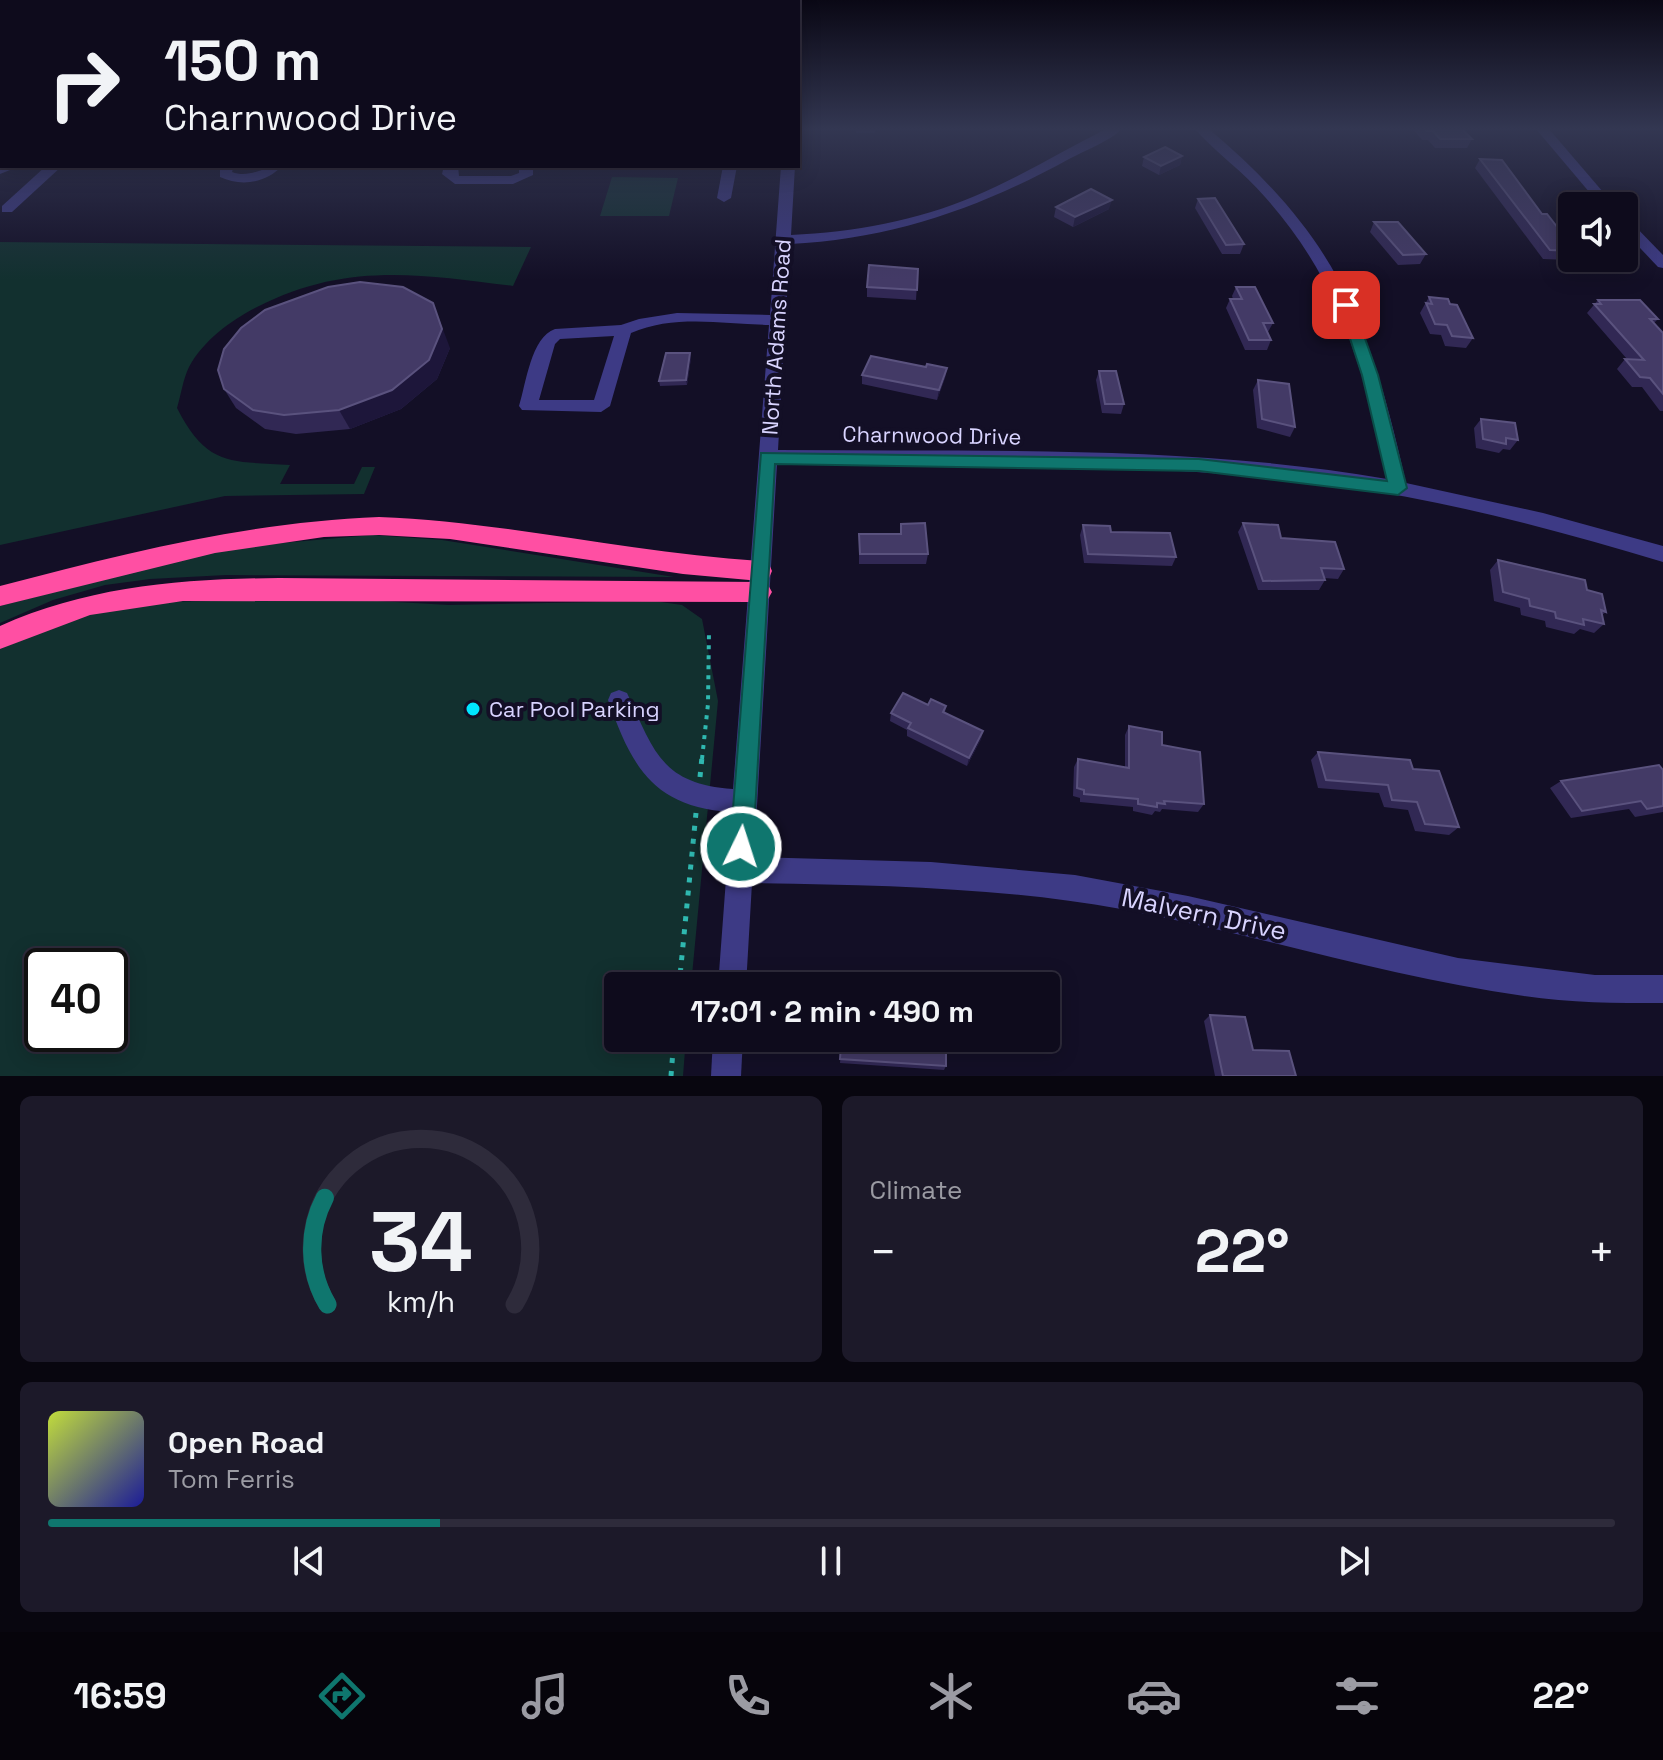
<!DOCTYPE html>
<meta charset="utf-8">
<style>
body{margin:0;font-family:"Space Grotesk",sans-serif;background:#1c1929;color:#f1f3f6;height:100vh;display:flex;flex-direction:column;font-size:30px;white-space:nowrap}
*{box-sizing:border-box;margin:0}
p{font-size:26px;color:#9b9ba3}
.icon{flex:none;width:44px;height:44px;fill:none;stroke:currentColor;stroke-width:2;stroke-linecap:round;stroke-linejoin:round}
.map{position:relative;height:1076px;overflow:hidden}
.details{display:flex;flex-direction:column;gap:20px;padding:20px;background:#08060f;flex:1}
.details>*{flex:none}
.hud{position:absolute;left:0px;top:0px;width:800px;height:168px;box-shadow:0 4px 20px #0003,0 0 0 2px #2e2b3b;background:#0e0b1c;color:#f1f3f6;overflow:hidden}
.fabs{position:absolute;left:1558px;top:192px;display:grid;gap:16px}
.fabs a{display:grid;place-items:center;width:80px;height:80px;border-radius:8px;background:#0e0b1c;box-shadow:0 4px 20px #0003,0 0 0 2px #2e2b3b;font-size:40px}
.speed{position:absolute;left:24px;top:948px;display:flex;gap:16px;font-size:40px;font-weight:700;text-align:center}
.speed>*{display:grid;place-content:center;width:104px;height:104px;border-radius:50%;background:#0e0b1c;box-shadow:0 4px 20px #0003,0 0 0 2px #2e2b3b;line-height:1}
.speed .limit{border:4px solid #111;border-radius:12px;background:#fff;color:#111}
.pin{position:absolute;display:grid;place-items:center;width:68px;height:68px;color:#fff;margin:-34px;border-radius:16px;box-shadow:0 4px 12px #0006}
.me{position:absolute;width:88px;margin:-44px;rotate:4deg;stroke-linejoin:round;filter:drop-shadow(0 0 6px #0008)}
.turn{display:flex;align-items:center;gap:28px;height:168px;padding:0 32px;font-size:36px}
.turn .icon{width:104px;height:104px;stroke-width:2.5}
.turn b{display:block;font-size:56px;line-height:68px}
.big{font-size:60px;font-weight:700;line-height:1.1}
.details .widget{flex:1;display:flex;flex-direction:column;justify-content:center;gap:12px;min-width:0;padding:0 28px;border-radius:12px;background:#1c1929}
.details .dial{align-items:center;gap:0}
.dial svg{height:208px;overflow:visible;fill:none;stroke:#2e2b3b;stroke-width:7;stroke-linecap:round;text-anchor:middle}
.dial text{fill:#f1f3f6;stroke:none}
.song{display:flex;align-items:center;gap:24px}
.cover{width:96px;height:96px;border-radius:12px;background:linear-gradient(135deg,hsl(70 70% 55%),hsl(240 70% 35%))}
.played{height:8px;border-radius:4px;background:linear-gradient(90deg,#0f766e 25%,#2e2b3b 25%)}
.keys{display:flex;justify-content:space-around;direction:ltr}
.heat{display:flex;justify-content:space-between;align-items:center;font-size:44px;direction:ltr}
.details .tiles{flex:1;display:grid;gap:20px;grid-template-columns:1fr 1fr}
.widget:last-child{grid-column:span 2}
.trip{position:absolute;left:604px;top:972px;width:456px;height:80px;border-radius:8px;background:#0e0b1c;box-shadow:0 4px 20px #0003,0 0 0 2px #2e2b3b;font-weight:700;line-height:80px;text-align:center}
.tab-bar{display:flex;height:128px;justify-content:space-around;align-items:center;background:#06040b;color:#9b9ba3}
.tab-bar .icon{width:56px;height:56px}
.tab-bar .selected{color:#0f766e}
.tab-bar b{font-size:36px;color:#f1f3f6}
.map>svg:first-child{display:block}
</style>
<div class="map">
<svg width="1663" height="1076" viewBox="0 0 1663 1076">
<rect width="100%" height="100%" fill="#130f26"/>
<!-- green -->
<g fill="#12302f" fill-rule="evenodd">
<polygon points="612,177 678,178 669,216 600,216"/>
<path d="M 0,242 L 531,247 L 513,286 C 419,274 345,262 257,307 C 231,320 203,341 189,367 C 183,379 181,395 177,408 C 207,467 230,461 290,465 L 280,484 L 354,484 L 362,467 L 375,467 L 364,494 L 225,496 L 0,545 Z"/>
<polygon points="372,535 442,540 674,577 226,575 150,579 105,585 53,600 0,623 0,606 227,548"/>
<path d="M 343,599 L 449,605 L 654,601 L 682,605 L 702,619 L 718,701 L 691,986 L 618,986 L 618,1038 L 686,1038 L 683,1076 L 0,1076 L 0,649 L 84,614 L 150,602 ZM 42,966 L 110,966 L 110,1034 L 42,1034 Z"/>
</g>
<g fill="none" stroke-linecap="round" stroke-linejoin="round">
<!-- path-far1 -->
<polyline stroke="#2fb8b0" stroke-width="4" stroke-dasharray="4 6" stroke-linecap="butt" points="702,759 708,704 709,630"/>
<!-- path -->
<g stroke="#2fb8b0" stroke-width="5" stroke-dasharray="5 8" stroke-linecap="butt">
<polyline points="700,777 702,757"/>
<polyline points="679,986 696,813"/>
<polyline points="671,1076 674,1038"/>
</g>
<!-- minor -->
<g fill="#3d3a85" fill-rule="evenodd">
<path d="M 1106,129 L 1122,129 C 1108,142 1086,150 1069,159 C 980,208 892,239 790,244 L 778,450 C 980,452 1186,444 1387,479 C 1364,371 1341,282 1265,197 C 1244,172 1216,153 1195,129 L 1209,129 C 1338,238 1370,323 1406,483 L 1543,513 L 1663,546 L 1663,562 C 1557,530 1449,501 1339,486 C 1153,461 965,465 777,464 L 754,857 L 931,862 L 1075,875 L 1188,896 L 1458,958 L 1595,975 L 1663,975 L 1663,1003 C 1616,1003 1570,1003 1524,996 C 1387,977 1256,934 1121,909 C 999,887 875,885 752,883 L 746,986 L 718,986 L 731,812 C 653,807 632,767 608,700 L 611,693 L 619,690 L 627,693 C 654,751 661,784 733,789 L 769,325 C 724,324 674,314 631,333 L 610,406 L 601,412 L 522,410 L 519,406 C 526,384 531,337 555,329 L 621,325 L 639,319 L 677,313 L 770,315 L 781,166 L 795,166 L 791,235 C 854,232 916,221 975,196 C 1020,177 1062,151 1106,129 ZM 614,336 L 594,400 L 539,400 L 555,344 L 560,339 Z"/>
<polygon points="1536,129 1549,129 1615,206 1601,206"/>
<polygon points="0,166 2,165 20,166 0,174"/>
<polygon points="46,166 62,166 12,212 2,212 2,206"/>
<path d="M 220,166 L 234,166 L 232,172 C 250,179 263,166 282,166 C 266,183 241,187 220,177 Z"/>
<polygon points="444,166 458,166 459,176 511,176 519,173 519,166 533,166 533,175 513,184 455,184 442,174"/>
<polygon points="723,166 737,166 731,198 724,202 717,198"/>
<polygon points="1624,219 1629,220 1663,255 1663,268 1658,267 1624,231"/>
<polygon points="713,1038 743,1038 741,1076 711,1076"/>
</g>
<!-- highway -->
<g fill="#ff4fa3" fill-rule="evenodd">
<path d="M 379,517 C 507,522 632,553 760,561 L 769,564 L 772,571 L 769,578 L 760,581 L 683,574 L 450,539 L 379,535 L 324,537 L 215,553 L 0,606 L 0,586 C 126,553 249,522 379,517 Z"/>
<path d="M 279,578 L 759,582 L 768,585 L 772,592 L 768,599 L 759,602 L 183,601 L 90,615 L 0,649 L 0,626 C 90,586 181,579 279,578 Z"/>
</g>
</g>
<!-- wall -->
<g fill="#312854">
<rect x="856" y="129" width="19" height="4"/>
<polygon points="1413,129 1462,129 1472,139 1467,148 1435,148 1428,140 1422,140"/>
<polygon points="1182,156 1180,165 1159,175 1142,166 1144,157"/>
<polygon points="1480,159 1542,214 1572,246 1572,256 1569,260 1543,259 1475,168"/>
<polygon points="1198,199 1244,244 1240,254 1222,254 1195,208"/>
<polygon points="1056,207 1109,209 1073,227 1054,217"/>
<polygon points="1374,222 1426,254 1420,264 1398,265 1370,232"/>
<polygon points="918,269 916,300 867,297 867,287"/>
<polygon points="1236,287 1273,323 1268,332 1271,340 1267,350 1245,350 1226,308 1230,299 1233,299 1232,296"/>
<polygon points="1429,297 1450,304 1473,338 1466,348 1445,346 1441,335 1430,334 1420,313"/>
<polygon points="1598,300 1658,319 1654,323 1663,333 1663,411 1660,411 1642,387 1632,387 1617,369 1625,359 1627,359 1587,313"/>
<polygon points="450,348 437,379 401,409 350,429 296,434 265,429 236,408 224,389"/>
<polygon points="691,358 687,385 660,386 659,381"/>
<polygon points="947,368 945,378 937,400 862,384 862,375"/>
<polygon points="1099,371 1124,404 1121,414 1102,413 1096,380"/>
<polygon points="1258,380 1295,427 1290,437 1257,428 1253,390"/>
<polygon points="1481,419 1518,440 1510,450 1503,449 1499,453 1476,448 1474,428"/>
<polygon points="1243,523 1281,538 1344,569 1338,579 1324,578 1325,580 1319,590 1258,590 1238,532"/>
<polygon points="901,524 928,554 926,564 859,564 859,544 900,534"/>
<polygon points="1083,525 1111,532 1176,557 1172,566 1084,563 1080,535"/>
<polygon points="1498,560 1587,590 1606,612 1602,615 1604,624 1594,633 1580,629 1574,634 1546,627 1545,621 1521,615 1520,608 1494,601 1490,570"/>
<polygon points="928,705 946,706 945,713 983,731 981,739 967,766 907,736 907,730 890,721 891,713"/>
<polygon points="1129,726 1162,745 1204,804 1198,812 1162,809 1160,812 1155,811 1152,815 1133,811 1133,807 1080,802 1080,798 1073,796 1074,767 1078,759 1125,767 1125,735"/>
<polygon points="1318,752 1413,769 1459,827 1449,835 1415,831 1408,810 1384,807 1379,793 1318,788 1311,760"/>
<polygon points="1663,770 1663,812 1635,817 1629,809 1571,818 1550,788 1561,781"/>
<polygon points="1210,1015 1253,1050 1296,1076 1215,1076 1204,1021"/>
<polygon points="825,1038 946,1066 944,1070 840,1063 841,1048 825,1047"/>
</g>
<!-- shaded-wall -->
<g fill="#1d163a">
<polygon points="1182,156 1180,165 1159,175 1161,166"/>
<polygon points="1112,200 1109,209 1073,227 1075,217"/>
<polygon points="433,303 450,348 437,379 401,409 350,429 339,410"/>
<polygon points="690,353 691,358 687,385 686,380"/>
<polygon points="947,368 945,378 937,400 939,390"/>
<polygon points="983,731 981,739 967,766 969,758"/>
</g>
<!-- building -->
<g fill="#433a66" stroke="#5a527e" stroke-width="2">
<polygon points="1425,129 1462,129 1472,139 1440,139 1433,131 1427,131"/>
<polygon points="1165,147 1182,156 1161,166 1144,157"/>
<polygon points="1480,159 1502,160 1542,214 1547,214 1572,246 1572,251 1550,250"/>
<polygon points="1091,189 1112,200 1075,217 1056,207"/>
<polygon points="1215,198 1244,244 1226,245 1198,199"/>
<polygon points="1374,222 1398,222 1426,254 1403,255"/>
<polygon points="869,265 918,269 917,290 867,287"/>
<polygon points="360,282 403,287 433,303 442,329 429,360 392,390 339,410 284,415 253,410 224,389 218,370 224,349 241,328 265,310 328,287"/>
<polygon points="1236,287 1255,287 1273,323 1263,323 1271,340 1249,340 1230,299 1242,299"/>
<polygon points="1429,297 1448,299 1450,304 1457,305 1473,338 1452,336 1447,325 1435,324 1426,303 1432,304"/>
<polygon points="1598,300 1640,300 1658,319 1650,319 1663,333 1663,394 1650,378 1640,377 1625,359 1644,360 1594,304 1601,304"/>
<polygon points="666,353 690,353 686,380 659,381"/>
<polygon points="871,356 926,367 927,364 947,368 939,390 862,375"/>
<polygon points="1099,371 1116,371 1124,404 1105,404"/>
<polygon points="1258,380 1289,384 1295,427 1262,419"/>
<polygon points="1481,419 1515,423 1518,440 1506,438 1506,444 1483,439"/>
<polygon points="925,523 928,554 860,554 859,534 901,534 901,524"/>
<polygon points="1243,523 1278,525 1281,538 1335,542 1344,569 1321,568 1325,580 1263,581"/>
<polygon points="1083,525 1110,526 1111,532 1170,533 1176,557 1088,554"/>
<polygon points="1498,560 1585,580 1587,590 1602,594 1606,612 1601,610 1604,624 1583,619 1584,625 1556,618 1555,612 1530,606 1529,599 1503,592"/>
<polygon points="903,693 928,705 931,699 946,706 943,712 983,731 969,758 908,728 911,723 891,713"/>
<polygon points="1129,726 1162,732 1162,745 1200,752 1204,804 1164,801 1165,804 1157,803 1157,807 1138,804 1138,799 1084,794 1084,790 1077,788 1078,759 1129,768"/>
<polygon points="1318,752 1410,760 1413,769 1439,771 1459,827 1425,824 1417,802 1392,800 1388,785 1326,780"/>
<polygon points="1659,765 1663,770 1663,806 1647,809 1641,801 1582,811 1561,781"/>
<polygon points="1210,1015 1245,1017 1253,1050 1289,1051 1296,1076 1223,1076"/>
<polygon points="825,1038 946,1038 946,1066 840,1059 841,1044 825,1043"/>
</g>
<!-- sky -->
<linearGradient id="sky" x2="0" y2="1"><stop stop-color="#0a0815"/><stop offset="0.46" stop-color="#333752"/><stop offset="1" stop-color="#333752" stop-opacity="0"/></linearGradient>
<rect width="1663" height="280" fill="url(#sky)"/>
<!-- route -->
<polygon fill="#0f766e" stroke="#0a4d48" stroke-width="2" points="1346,300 1353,305 1378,375 1407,488 1398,495 1199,471 775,464 753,847 749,855 741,858 733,855 730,847 761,453 1199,459 1387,481 1362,375 1339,305"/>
<!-- markers -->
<circle fill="#00e5ff" stroke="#130f26" stroke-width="3" cx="473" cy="709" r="8"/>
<g text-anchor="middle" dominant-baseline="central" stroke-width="8" stroke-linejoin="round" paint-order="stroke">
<!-- street labels -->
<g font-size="22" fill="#d9d4ff" stroke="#130f26">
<text transform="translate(776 337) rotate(-86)">North Adams Road</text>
<text transform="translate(932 435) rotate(1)">Charnwood Drive</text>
</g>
<!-- poi labels -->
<g font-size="22" fill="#d9d4ff" stroke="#130f26" text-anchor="start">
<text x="489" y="709">Car Pool Parking</text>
</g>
<!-- near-street labels -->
<g font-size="26" fill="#d9d4ff" stroke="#130f26">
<text transform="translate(1204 914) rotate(12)">Malvern Drive</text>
</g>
</g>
</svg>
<div class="fabs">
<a><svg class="icon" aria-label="sound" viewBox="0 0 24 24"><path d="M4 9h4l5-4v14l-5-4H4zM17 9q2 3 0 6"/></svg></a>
</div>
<div class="speed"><div class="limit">40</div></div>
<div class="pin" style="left:1346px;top:305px;background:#d93025"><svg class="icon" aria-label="arrive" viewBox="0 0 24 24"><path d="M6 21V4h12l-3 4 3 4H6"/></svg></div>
<svg class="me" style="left:741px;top:847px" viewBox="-20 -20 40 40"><circle r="17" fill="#0f766e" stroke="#fff" stroke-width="3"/><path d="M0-11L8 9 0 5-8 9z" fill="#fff"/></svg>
<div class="trip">17:01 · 2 min · 490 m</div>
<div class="hud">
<div class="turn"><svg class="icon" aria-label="right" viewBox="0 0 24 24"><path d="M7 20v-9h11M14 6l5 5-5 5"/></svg><div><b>150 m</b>Charnwood Drive</div></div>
</div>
</div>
<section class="details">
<div class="tiles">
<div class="widget dial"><svg viewBox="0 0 100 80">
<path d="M14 69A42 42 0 1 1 86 69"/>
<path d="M14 69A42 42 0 0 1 13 28" stroke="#0f766e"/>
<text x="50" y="56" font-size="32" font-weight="700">34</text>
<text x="50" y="72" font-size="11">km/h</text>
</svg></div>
<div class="widget"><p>Climate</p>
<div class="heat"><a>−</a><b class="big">22°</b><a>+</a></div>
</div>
<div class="widget">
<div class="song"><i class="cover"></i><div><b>Open Road</b><p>Tom Ferris</p></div></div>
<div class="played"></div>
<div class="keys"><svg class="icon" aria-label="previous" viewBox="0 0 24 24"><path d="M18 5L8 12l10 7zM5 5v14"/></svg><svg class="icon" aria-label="pause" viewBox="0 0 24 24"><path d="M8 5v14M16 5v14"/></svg><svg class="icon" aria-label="next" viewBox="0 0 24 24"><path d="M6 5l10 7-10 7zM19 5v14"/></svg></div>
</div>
</div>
</section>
<nav class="tab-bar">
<b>16:59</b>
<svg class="icon selected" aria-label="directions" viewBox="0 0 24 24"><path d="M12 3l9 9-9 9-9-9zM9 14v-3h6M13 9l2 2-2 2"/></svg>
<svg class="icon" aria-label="music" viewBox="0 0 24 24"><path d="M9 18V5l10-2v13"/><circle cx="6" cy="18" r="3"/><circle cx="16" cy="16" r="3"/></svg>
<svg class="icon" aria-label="phone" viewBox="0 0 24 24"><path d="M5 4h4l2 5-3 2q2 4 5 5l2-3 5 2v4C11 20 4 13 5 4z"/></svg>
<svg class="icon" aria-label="climate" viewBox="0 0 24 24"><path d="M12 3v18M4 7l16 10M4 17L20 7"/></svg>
<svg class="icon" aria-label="car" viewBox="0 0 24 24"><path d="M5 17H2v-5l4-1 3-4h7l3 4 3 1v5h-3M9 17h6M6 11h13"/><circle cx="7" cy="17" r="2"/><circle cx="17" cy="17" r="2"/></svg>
<svg class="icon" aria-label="filters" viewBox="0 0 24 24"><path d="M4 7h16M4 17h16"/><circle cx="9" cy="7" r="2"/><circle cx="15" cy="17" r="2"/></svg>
<b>22°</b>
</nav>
